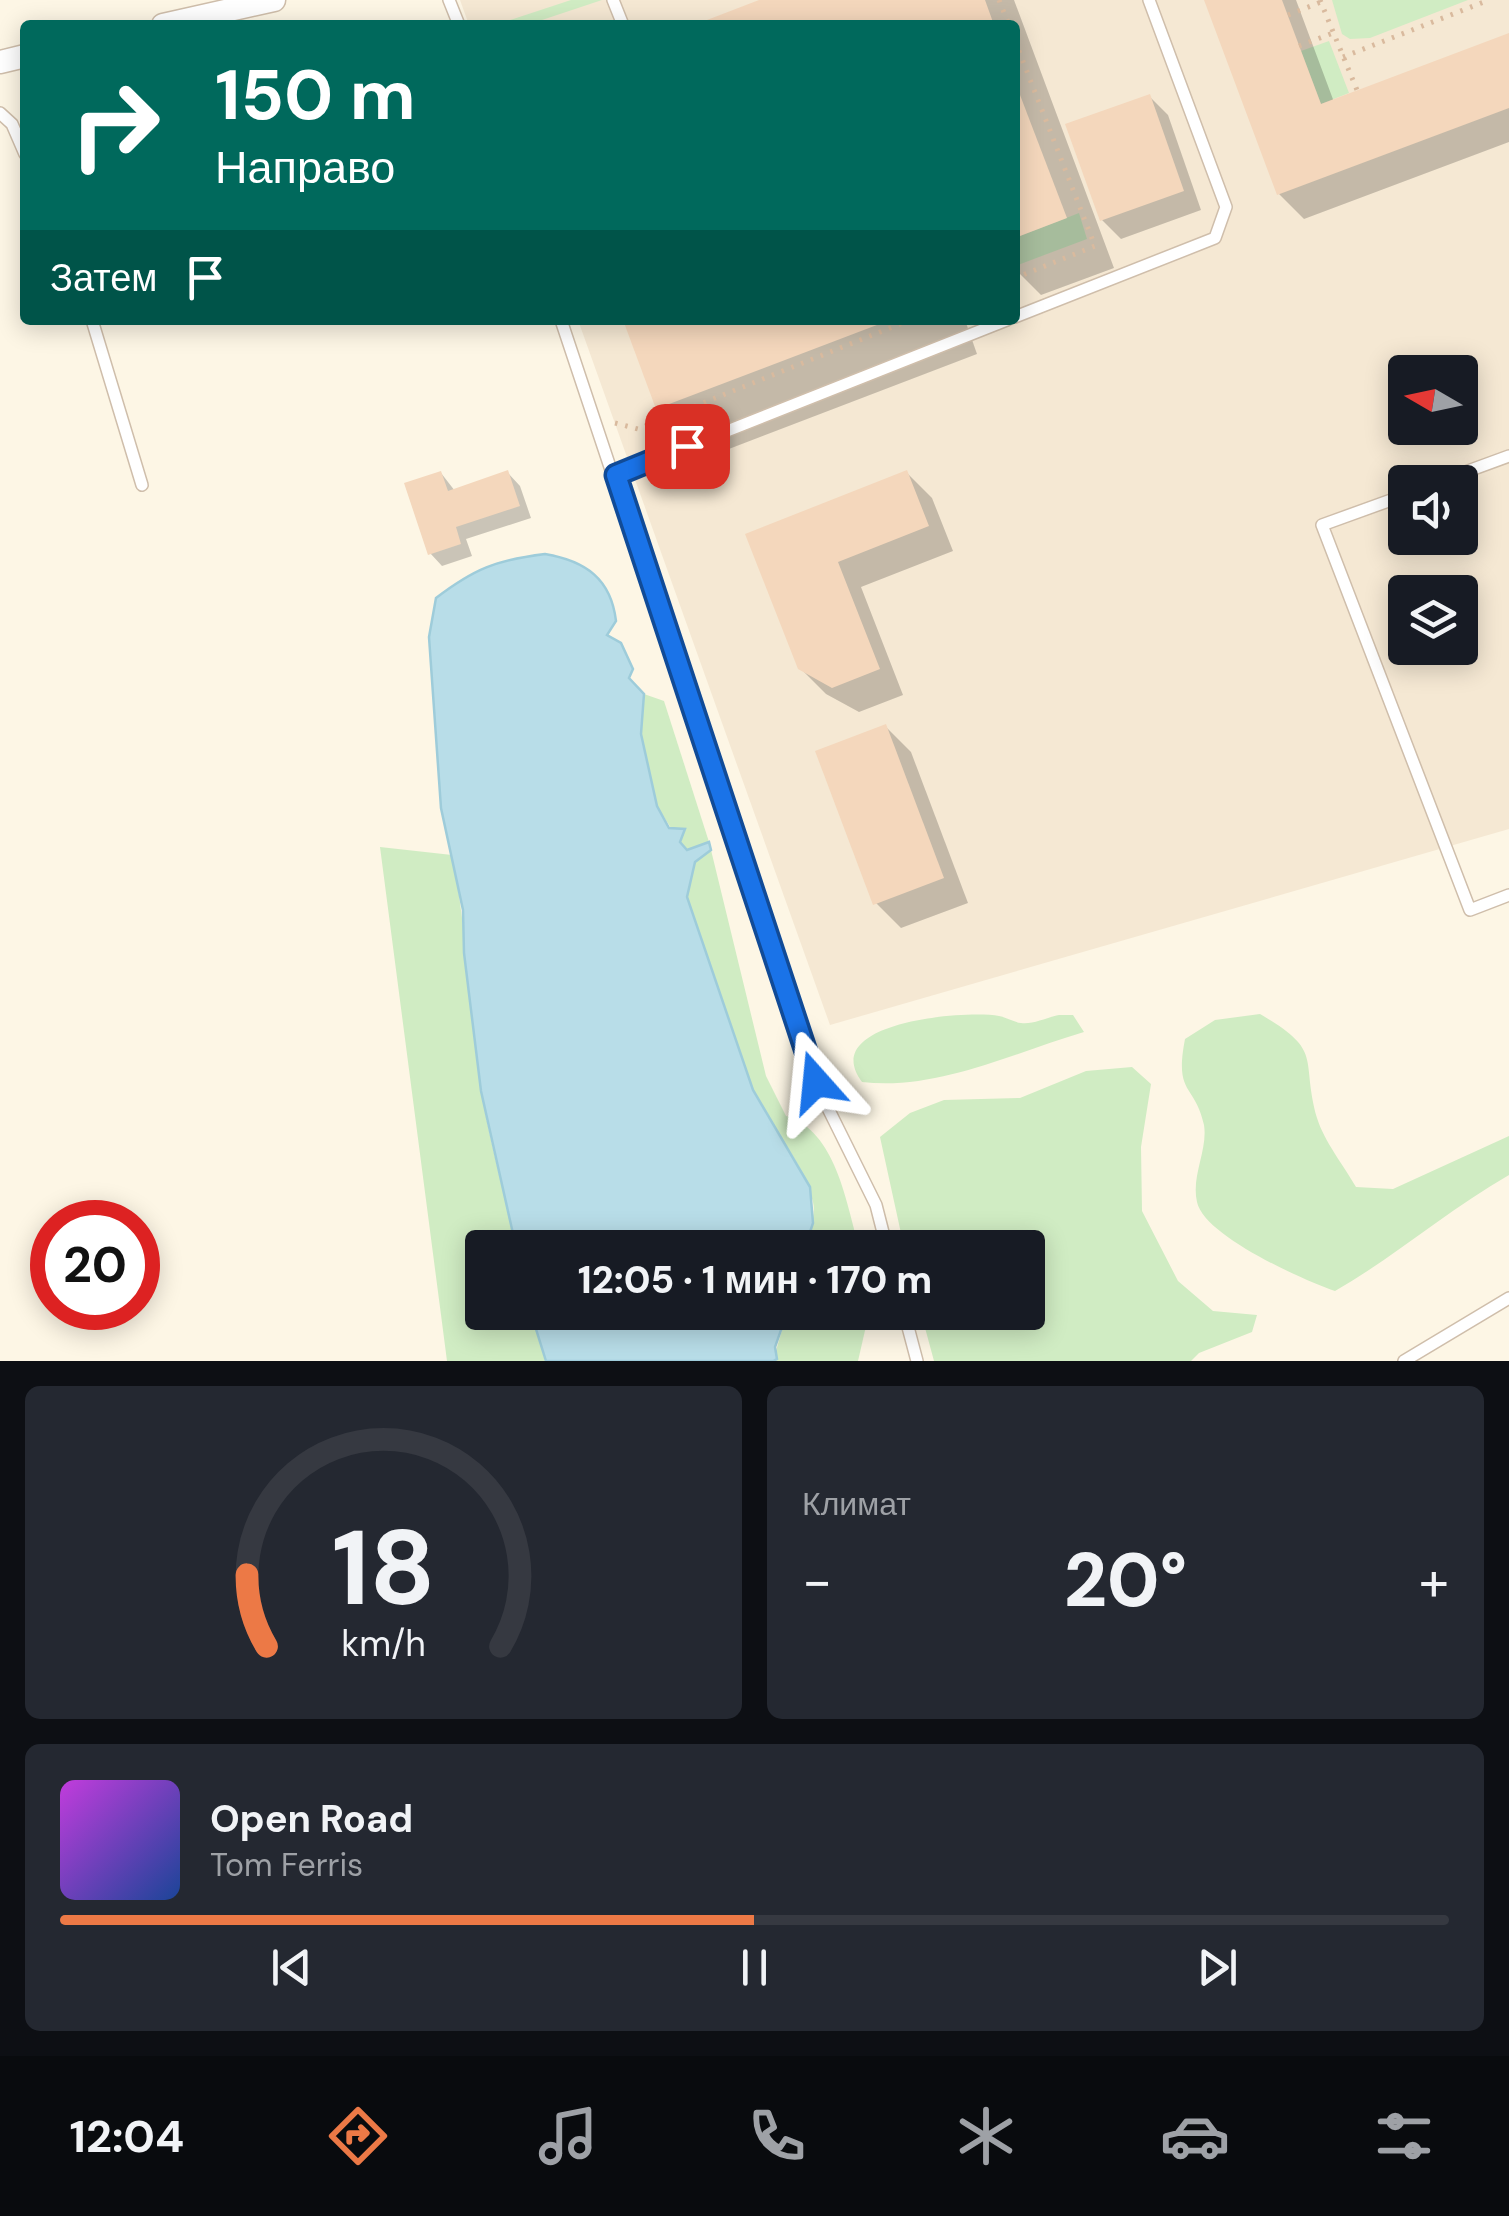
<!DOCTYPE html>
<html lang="ru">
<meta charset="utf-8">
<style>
body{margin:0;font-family:"DM Sans",sans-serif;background:#242831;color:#f1f3f6;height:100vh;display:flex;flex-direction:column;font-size:38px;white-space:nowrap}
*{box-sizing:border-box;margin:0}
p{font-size:32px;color:#9ea1a6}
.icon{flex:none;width:55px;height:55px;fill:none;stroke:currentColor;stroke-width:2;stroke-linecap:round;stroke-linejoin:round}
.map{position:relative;height:1361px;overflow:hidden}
.sheet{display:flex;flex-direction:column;gap:25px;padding:25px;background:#0d0f14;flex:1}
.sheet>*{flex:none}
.banner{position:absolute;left:20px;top:20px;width:1000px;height:305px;border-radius:10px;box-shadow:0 5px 25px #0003;background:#00695c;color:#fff;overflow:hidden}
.needle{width:65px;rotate:279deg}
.controls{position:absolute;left:1388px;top:355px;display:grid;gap:20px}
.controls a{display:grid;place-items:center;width:90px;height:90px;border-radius:10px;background:#171b24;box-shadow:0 5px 25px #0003;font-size:50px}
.speed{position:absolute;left:30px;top:1200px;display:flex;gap:20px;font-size:50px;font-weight:700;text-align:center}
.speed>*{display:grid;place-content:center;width:130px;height:130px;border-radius:50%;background:#171b24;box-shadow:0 5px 25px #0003;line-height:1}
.speed .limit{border:15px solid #d22;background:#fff;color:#111}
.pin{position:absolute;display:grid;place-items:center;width:85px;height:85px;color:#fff;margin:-42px;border-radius:20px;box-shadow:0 5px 15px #0006}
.me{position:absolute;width:110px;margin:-55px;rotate:342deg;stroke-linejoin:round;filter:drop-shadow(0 0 8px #0008)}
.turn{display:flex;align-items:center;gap:35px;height:210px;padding:0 30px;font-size:45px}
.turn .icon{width:130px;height:130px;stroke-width:2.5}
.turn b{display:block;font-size:70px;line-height:85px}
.then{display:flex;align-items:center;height:95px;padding:0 30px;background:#0003;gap:20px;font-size:38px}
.big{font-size:75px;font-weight:800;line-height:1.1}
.sheet .tile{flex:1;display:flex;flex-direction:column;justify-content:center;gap:15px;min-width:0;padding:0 35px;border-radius:15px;background:#242831}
.sheet .dial{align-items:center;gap:0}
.dial svg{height:260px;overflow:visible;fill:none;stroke:#363941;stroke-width:7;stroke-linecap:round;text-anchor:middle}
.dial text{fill:#f1f3f6;stroke:none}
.song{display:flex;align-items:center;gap:30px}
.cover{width:120px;height:120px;border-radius:15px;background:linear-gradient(135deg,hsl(290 70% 55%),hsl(220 70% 35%))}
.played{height:10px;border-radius:5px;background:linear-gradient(90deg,#ec7946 50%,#363941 50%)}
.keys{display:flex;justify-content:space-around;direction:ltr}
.heat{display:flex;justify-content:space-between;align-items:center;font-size:55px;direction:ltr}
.sheet .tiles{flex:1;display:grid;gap:25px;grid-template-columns:1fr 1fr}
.tile:last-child{grid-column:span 2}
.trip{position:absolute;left:465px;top:1230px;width:580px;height:100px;border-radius:10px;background:#171b24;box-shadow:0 5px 25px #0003;font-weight:800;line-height:100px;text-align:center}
.tabs{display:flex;height:160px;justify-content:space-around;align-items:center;background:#090b0e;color:#9ea1a6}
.tabs .icon{width:70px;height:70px}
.tabs .active{color:#ec7946}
.tabs b{font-size:45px;color:#f1f3f6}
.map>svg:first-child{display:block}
</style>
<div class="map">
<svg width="1509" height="1361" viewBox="0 0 1509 1361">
<rect width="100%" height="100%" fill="#fdf6e5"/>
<!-- residential -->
<path fill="#f5e8d3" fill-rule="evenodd" d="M 460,0 L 1509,0 L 1509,829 L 830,1025 L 578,320 L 1015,320 L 1015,25 L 469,25 ZM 1405,372 L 1460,372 L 1460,428 L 1405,428 ZM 1405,482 L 1460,482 L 1460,538 L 1405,538 ZM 1405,592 L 1460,592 L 1460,648 L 1405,648 Z"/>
<!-- green -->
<g fill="#d0ecc3">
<polygon points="571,0 602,0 527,25 495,25"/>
<polygon points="1468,0 1370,38 1350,39 1342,34 1332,0"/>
<polygon points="1329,41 1349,93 1321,104 1301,51"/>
<polygon points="1079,213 1087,239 1015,266 1015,238"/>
<polygon points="644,694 664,701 709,842 687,850 683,847 657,806 640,734"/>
<path d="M 380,847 L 452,855 C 468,932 468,1012 481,1090 C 490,1143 505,1195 516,1247 L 482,1248 L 482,1312 L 531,1313 L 546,1361 L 447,1361 Z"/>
<path d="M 711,850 L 766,1076 L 786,1116 C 836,1131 846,1202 859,1247 L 805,1247 C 806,1231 817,1219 813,1202 C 804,1160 769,1128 753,1090 L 687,897 L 695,862 Z"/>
<path d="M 1260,1014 C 1325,1052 1300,1057 1317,1118 C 1324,1141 1344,1166 1356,1187 L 1393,1189 L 1509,1136 L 1509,1175 C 1448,1210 1396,1256 1335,1291 C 1303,1280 1204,1236 1197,1202 C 1191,1176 1208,1150 1204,1125 C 1195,1083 1174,1096 1185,1039 L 1215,1020 Z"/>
<path d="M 1059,1015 L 1073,1015 L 1084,1032 C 1013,1053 936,1091 862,1082 C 817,1022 964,1010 999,1016 C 1006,1017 1013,1022 1021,1023 C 1032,1025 1048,1017 1059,1015 Z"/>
<polygon points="1132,1067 1151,1084 1141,1147 1142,1211 1178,1281 1213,1311 1257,1315 1252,1332 1199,1353 1191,1361 934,1361 921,1313 1028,1312 1028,1248 904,1247 880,1137 910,1113 944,1100 1020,1098 1086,1071"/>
<polygon points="787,1313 869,1313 858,1361 773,1361"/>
</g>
<!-- water -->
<g fill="#b8dde8" stroke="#9eccda" stroke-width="2.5">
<path d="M 545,554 C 586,561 611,579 616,621 L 607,635 L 621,643 L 633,669 L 629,678 L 644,694 L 641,734 L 657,806 L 669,828 L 685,829 L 680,842 L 687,850 L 709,842 L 711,850 L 695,862 L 687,897 L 753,1090 L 810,1187 L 813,1223 L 805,1247 L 516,1247 L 481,1091 L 464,953 L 463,910 L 441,808 L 429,637 L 436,598 C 474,569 496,560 545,554 Z"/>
<polygon points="531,1313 531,1312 787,1313 775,1347 777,1359 773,1361 546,1361"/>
</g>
<!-- shadow -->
<g fill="#0003">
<polygon points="766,0 1014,0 1114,268 1041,295 1015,269 1015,25 700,25"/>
<polygon points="1206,0 1296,0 1334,102 1509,36 1509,142 1304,219 1279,194"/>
<polygon points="1149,96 1168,115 1201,210 1121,239 1102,220"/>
<polygon points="625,320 965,320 977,354 708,457 658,408"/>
<polygon points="441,473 455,491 508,473 520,486 531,518 466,539 472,556 442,566 430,553"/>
<polygon points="907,473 932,498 953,551 861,587 903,695 859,712 826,694 800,668 748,535"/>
<polygon points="886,727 911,752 968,903 901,928 876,903"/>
</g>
<!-- building -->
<g fill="#f4d7bc">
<polygon points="759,0 985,0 994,25 907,25 905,21 893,25 694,25"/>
<polygon points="1204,0 1282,0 1321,104 1509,33 1509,108 1277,195"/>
<polygon points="1015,82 1067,218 1015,238"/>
<polygon points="1150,94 1184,191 1100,221 1065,124"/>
<polygon points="623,320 890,320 656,409"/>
<polygon points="508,470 520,506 456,527 461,544 428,555 404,483 441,471 448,491"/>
<polygon points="907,470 929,526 838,562 880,669 832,688 798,669 745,534"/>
<polygon points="886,724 944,878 873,905 815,751"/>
</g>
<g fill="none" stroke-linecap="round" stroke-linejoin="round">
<!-- lane casing -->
<g stroke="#cfbeab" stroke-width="14">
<g id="lane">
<polyline points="449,0 459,25"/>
<polyline points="613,0 623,25"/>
<polyline points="0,113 12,124 25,154"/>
<polyline points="1015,317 1215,238 1226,207 1149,0"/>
<polyline points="92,320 142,485"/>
<polyline points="561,320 815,1082 876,1205 887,1248"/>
<polyline points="616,475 1007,320"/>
<polyline points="1438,482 1509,456"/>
<polyline points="1405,495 1322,525 1470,910 1509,895"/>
<polyline points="904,1312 917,1361"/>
<polyline points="1404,1361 1509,1298"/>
</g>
</g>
<!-- street casing -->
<g stroke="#cfbeab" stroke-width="25">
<g id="street">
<polyline points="163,25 274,0"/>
<polyline points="0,62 25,56"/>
</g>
</g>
<!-- path -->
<g stroke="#d9ba9e" stroke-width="5" stroke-dasharray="2.5 8" stroke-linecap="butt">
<polyline points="999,0 1009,25"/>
<polyline points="1320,0 1357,90"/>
<polyline points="1288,15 1321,2"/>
<polyline points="1015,41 1095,246 1015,278"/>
<polyline points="1299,46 1333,33"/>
<polyline points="1343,57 1489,0"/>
<polyline points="615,423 638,429 910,320"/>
</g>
<!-- lane -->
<use href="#lane" stroke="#fff" stroke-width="11"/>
<!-- street -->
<use href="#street" stroke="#fff" stroke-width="22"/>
</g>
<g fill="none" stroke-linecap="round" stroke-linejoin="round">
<!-- route casing -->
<g stroke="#114b97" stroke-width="25">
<polyline id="route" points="687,446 616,475 816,1082"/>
</g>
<!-- route -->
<use href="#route" stroke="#1a73e8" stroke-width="18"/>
</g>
</svg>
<div class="controls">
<a><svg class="needle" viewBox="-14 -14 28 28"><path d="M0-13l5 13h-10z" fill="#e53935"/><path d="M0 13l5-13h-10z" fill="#9ea1a6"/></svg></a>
<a><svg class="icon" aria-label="sound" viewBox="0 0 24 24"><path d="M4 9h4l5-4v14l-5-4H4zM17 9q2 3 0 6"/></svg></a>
<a><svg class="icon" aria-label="layers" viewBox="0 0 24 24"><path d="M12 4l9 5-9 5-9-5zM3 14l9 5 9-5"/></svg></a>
</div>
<div class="speed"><div class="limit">20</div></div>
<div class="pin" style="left:687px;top:446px;background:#d93025"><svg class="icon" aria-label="arrive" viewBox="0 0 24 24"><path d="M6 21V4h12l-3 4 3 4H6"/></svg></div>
<svg class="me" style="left:816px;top:1082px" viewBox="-20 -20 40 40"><path d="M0-17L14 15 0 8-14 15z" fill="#1a73e8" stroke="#fff" stroke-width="4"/></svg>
<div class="trip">12:05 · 1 мин · 170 m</div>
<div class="banner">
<div class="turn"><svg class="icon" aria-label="right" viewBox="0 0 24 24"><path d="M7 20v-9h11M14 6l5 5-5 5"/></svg><div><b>150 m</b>Направо</div></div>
<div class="then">Затем<svg class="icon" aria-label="arrive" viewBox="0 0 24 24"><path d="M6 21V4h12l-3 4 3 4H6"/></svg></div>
</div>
</div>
<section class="sheet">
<div class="tiles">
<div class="tile dial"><svg viewBox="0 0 100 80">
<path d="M14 69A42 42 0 1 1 86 69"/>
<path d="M14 69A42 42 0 0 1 8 47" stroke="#ec7946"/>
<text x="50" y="56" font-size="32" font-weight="700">18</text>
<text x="50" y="72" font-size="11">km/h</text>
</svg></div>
<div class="tile"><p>Климат</p>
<div class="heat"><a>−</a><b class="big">20°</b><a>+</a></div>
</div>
<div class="tile">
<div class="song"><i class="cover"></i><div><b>Open Road</b><p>Tom Ferris</p></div></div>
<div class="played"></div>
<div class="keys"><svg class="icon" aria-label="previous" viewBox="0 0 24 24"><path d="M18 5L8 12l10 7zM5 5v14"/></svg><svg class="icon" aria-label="pause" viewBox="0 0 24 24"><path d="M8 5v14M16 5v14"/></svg><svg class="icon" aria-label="next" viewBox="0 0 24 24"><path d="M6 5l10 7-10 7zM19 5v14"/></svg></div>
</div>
</div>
</section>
<nav class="tabs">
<b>12:04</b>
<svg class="icon active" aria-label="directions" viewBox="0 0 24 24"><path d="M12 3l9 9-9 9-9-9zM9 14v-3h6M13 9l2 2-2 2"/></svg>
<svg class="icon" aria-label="music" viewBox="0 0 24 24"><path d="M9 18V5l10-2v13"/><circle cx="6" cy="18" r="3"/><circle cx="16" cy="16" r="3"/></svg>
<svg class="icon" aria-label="phone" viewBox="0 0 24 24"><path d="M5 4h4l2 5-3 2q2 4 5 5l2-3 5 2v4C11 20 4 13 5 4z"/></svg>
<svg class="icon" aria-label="climate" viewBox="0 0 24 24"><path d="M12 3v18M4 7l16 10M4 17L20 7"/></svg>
<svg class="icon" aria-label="car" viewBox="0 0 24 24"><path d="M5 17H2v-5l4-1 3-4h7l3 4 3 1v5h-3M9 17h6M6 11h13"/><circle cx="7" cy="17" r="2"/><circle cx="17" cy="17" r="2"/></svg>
<svg class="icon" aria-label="filters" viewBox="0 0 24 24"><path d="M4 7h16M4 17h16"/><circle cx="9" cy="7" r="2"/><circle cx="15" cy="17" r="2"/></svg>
</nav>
